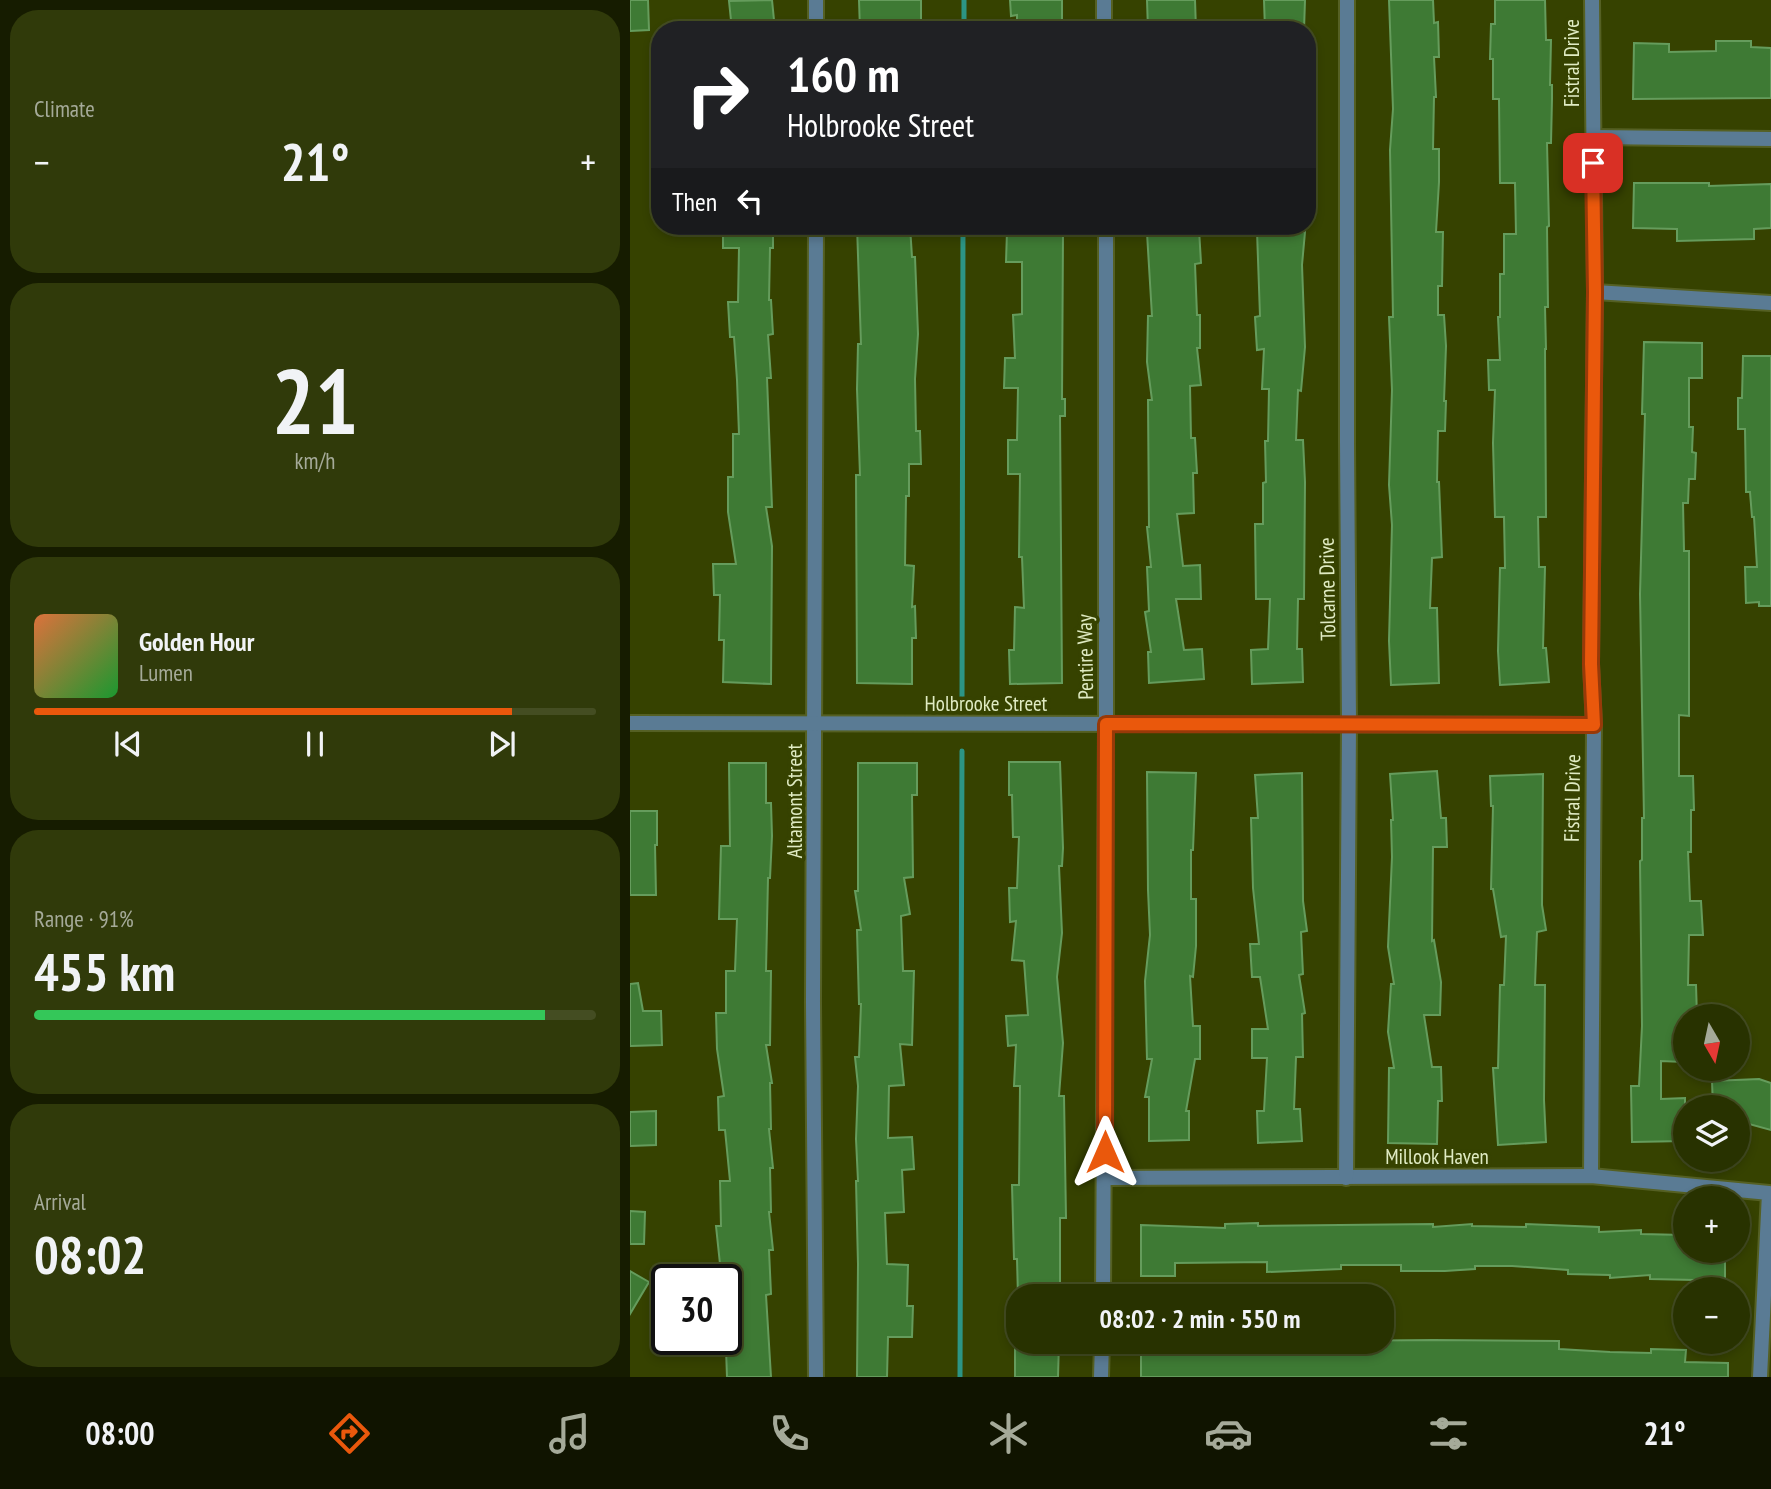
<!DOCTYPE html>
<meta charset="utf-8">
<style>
body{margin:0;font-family:"PT Sans Narrow",sans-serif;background:#303a0a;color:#f1f3f6;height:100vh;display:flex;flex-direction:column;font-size:26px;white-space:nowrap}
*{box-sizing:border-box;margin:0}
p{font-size:23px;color:#a5aa99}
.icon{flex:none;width:38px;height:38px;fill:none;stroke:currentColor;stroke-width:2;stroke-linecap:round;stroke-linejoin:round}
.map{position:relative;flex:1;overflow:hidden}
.drawer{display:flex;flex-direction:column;gap:10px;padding:10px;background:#161c00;width:630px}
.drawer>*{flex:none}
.guide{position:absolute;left:21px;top:21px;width:665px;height:214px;border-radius:28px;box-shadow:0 4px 10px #0003,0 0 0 2px #444d22;background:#202124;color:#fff;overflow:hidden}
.needle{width:46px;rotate:171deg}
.buttons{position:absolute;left:1043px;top:1004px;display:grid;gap:14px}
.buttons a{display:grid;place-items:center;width:77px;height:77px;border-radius:50%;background:#283200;box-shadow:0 4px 10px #0003,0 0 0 2px #444d22;font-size:35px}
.speed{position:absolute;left:21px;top:1264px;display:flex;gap:14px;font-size:35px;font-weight:700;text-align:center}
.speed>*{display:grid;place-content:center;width:91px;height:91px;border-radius:50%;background:#283200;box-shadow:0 4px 10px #0003,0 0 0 2px #444d22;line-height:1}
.speed .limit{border:4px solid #111;border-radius:10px;background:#fff;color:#111}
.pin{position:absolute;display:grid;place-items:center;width:60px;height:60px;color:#fff;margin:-30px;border-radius:14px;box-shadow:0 4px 10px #0006}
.me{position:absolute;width:77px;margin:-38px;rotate:0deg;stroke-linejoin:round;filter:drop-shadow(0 0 5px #0008)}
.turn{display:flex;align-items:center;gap:24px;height:147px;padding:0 21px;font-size:32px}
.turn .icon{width:91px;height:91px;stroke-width:2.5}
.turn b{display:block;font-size:49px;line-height:60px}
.then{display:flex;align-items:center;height:66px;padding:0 21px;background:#0003;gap:14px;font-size:26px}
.big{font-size:52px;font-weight:700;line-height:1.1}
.drawer .widget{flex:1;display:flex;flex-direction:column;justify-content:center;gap:10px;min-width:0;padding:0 24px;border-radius:28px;background:#303a0a}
.drawer .dial{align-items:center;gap:0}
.dial b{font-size:91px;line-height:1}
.song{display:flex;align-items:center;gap:21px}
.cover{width:84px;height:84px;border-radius:10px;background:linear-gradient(135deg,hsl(20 70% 55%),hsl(130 70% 35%))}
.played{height:7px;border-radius:4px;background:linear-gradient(90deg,#ea580c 85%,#444d22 85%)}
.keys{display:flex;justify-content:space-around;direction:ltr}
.heat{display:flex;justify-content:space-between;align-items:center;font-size:38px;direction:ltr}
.charge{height:10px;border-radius:5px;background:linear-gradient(90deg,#34c759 91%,#444d22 0)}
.trip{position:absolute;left:376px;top:1284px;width:388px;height:70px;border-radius:28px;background:#283200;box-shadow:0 4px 10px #0003,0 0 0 2px #444d22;font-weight:700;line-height:70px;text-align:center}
.menu{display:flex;height:112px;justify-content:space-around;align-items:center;background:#101400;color:#a5aa99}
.menu .icon{width:49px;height:49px}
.menu .current{color:#ea580c}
.menu b{font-size:32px;color:#f1f3f6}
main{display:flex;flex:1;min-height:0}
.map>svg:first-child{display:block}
</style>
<main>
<section class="drawer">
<div class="widget"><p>Climate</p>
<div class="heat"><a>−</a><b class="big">21°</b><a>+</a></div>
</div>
<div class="widget dial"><b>21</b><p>km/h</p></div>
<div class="widget">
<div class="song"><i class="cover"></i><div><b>Golden Hour</b><p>Lumen</p></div></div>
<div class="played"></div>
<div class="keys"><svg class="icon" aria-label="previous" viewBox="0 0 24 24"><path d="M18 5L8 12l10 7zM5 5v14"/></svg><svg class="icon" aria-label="pause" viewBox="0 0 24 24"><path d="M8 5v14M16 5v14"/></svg><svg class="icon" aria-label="next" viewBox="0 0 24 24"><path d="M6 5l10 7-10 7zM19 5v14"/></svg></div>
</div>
<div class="widget"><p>Range · 91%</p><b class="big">455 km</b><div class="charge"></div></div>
<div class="widget"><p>Arrival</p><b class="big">08:02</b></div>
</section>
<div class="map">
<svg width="1141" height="1377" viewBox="0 0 1141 1377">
<rect width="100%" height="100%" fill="#364200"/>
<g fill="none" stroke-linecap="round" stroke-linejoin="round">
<!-- stream -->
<g stroke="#2c9585" stroke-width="5">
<polyline points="334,30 334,0"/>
<polyline points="332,701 333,226"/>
<polyline points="330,1377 332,751"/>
</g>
</g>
<!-- building -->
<g fill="#3e7a34" stroke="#659c5c" stroke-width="2">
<polygon points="0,0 18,0 19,30 0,31"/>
<polygon points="142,0 145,30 102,30 99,1"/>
<polygon points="229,0 291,0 291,30 230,30"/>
<polygon points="380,0 432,0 432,30 387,30 387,15 381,16"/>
<polygon points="517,0 565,0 566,30 518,30"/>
<polygon points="634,0 675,0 674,30 635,30"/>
<polygon points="759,0 803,0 804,23 808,22 809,57 804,57 806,97 804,97 803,149 809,149 809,182 806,232 813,232 812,286 808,286 808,315 814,315 816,346 814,401 816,401 815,431 808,431 807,482 809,482 812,557 802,558 800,608 807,608 809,683 761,685 759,641 762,525 759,485 762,390 759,317 763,317 760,150 763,109"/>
<polygon points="865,0 915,0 916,40 921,40 920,85 922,85 922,99 921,143 917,143 919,226 917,227 918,307 915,307 916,349 915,349 916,517 908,517 909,567 915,567 913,648 916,648 919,682 870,685 868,651 870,568 875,568 874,517 865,517 863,443 865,390 859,390 858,360 870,360 868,317 870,317 870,274 874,274 874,234 886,234 885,183 870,183 869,99 863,99 863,59 860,59 861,24 865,24"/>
<polygon points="1086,41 1121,41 1121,47 1141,48 1141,98 1003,99 1004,43 1039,44 1039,52 1086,51"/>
<polygon points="1004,183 1079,183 1079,186 1141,184 1141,228 1124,229 1124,239 1047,241 1047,229 1003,228"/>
<polygon points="93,226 143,226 143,248 140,248 139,300 141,300 143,334 138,335 141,378 137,378 142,507 136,507 142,546 141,684 93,682 94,640 89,640 90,595 84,595 83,564 106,564 98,512 98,477 103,477 103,434 109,434 107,380 104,337 100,337 98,302 108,302 109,248 93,248"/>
<polygon points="227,226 280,226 282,257 285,257 288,334 285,379 286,431 290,431 291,464 279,464 279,496 276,496 275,565 284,566 282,607 285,606 286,638 282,638 282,684 227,683 226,475 230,475 227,389 228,344 231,344"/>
<polygon points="569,229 571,263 565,264 567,315 570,315 570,348 567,348 571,385 560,386 561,438 565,438 567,473 563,473 564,513 547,514 553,566 570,565 571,599 546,599 554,650 572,649 574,679 519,683 518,652 521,652 515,612 519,611 517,567 521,567 517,527 519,527 518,400 522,400 517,362 518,316 522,316 517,233"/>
<polygon points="377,231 433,233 432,399 435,399 435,416 430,416 432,683 380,684 379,650 384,650 385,607 394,608 392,557 389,557 390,474 378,474 378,440 387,440 388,388 374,388 375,358 385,358 383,315 392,314 392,262 376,262"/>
<polygon points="627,231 675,232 672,265 675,347 671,391 668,390 666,440 673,440 675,482 674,599 668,599 667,649 672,649 673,682 622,684 621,650 638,649 640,599 626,599 625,524 633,524 633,483 636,482 635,441 638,441 639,389 632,389 634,349 627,350 625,317 630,316"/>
<polygon points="1014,342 1072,343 1072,378 1059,378 1059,427 1063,427 1062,452 1066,453 1065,479 1059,479 1058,503 1053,503 1054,551 1059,551 1059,716 1049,715 1049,776 1063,776 1064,810 1061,810 1061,852 1058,852 1060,901 1071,901 1073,935 1059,935 1058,985 1066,985 1067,1017 1055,1017 1055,1019 1053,1062 1031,1061 1031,1099 1055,1098 1055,1141 1002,1142 1001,1086 1009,1086 1012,1026 1010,861 1012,860 1012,818 1014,818 1010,594 1015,414 1012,414"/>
<polygon points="1113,356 1141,356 1141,606 1129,606 1129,602 1116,603 1115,567 1127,567 1124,517 1122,517 1120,492 1116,492 1115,429 1108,429 1108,398 1112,398"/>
<polygon points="379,762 430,762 433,848 432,866 429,866 432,933 427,977 433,1043 429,1096 434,1096 436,1218 430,1218 430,1297 388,1297 387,1259 384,1259 382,1185 389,1185 390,1086 384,1086 386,1045 378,1046 376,1016 398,1015 394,961 382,960 386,921 380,922 379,888 387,888 389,837 383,837 382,795 379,795"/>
<polygon points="99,763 136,763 136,803 141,803 142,836 140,878 138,878 136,971 141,971 140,1045 136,1045 142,1083 140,1083 141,1129 139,1129 143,1168 140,1168 141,1212 139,1212 143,1250 139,1250 141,1294 136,1295 141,1377 97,1377 96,1349 103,1348 101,1296 96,1296 96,1279 86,1279 85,1264 90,1264 86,1226 91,1226 90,1181 100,1181 95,1130 89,1130 88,1097 94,1096 87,1049 86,1013 96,1013 96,971 105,971 107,919 89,919 91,846 100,846"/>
<polygon points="228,763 287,763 287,795 282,795 283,877 274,878 280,914 271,916 273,971 284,971 282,1045 270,1044 274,1085 259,1086 258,1138 282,1137 284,1169 272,1170 274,1212 255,1213 257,1264 278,1265 277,1306 283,1306 282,1337 258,1337 257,1377 227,1377 228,1264 226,1181 228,1181 226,1139 228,1086 225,1057 229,1057 231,1004 229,1004 227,930 231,930 225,891 228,891"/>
<polygon points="807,771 811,818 816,818 817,847 803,847 802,941 804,940 811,982 810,1015 794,1015 802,1067 811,1067 812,1101 808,1101 807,1144 758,1143 759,1068 764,1068 758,1032 761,984 764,984 758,947 762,857 761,820 763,820 760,774"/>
<polygon points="517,772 566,773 563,850 561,850 561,899 566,899 566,946 563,977 560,976 563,1026 570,1026 570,1059 565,1059 556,1111 559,1111 559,1140 519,1141 519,1097 515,1097 522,1059 517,1059 515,981 520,935 518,890"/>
<polygon points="672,773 673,901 677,931 671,932 673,974 669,975 675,1013 672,1014 673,1057 666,1057 664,1109 670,1109 672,1141 628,1143 627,1111 634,1111 637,1058 622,1058 622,1029 638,1029 630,977 622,977 620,944 629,944 623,888 621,818 628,818 625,775"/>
<polygon points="913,774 912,905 916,930 907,932 905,985 915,985 914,1100 916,1142 868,1145 863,1068 868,1068 870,985 874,985 876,936 871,937 863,889 861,889 863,806 861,806 860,776"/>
<polygon points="0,811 27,811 27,845 25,845 26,895 0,895"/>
<polygon points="8,983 13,1011 31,1011 32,1045 0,1046 0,984"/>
<polygon points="1129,1079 1141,1083 1141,1130 1108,1121 1108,1108 1083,1108 1082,1081"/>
<polygon points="26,1111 26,1145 0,1146 0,1112"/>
<polygon points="0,1211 15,1212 14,1244 0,1244"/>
<polygon points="628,1223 628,1226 803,1224 803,1227 842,1224 842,1226 896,1227 896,1224 969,1227 969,1232 1011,1230 1011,1234 1054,1235 1054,1251 1095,1251 1095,1290 1065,1290 1065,1280 1020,1279 1020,1275 980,1278 980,1275 938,1274 938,1270 882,1266 845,1266 845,1269 815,1271 771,1271 771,1265 711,1265 711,1269 637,1272 637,1262 545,1263 545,1276 511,1276 511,1225 595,1228 595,1224"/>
<polygon points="0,1271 19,1282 0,1314"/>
<polygon points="804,1340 929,1341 929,1349 980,1352 1021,1353 1021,1349 1056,1350 1055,1362 1098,1363 1098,1377 511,1377 511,1346 544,1345 545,1355 595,1353 593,1342"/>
<polygon points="385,1342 429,1342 428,1377 385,1377"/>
</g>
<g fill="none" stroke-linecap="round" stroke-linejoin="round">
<!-- minor casing -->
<g stroke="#556023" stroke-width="18">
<g id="minor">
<polyline points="186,0 186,30"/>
<polyline points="474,0 474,30"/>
<polyline points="963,137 1141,139"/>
<polyline points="186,226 183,1002 186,1377"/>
<polyline points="965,292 1141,303"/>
<polyline points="0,723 964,725"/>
<polyline points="961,1176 964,725 961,664 965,292 962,0"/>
<polyline points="475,1178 961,1176 1139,1193 1130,1377"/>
<polyline points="716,1178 719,724 717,442 717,0"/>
<polyline points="473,1297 476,724 476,226"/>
<polyline points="471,1377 472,1342"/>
</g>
</g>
<!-- minor -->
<use href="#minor" stroke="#5a7b94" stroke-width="14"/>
</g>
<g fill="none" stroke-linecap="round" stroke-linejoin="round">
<!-- route casing -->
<g stroke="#983908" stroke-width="18">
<polyline id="route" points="475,1152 476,724 964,725 961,664 965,292 963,163"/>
</g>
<!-- route -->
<use href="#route" stroke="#ea580c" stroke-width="12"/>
</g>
<g text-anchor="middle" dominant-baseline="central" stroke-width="7" stroke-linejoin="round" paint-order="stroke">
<!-- street labels -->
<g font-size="21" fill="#e0ebc3" stroke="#364200">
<text transform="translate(941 63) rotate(-90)">Fistral Drive</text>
<text transform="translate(697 589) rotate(-91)">Tolcarne Drive</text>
<text transform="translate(455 657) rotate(-91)">Pentire Way</text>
<text x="356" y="703">Holbrooke Street</text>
<text transform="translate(942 798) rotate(-89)">Fistral Drive</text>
<text transform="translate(164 801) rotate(-90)">Altamont Street</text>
<text x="807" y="1156">Millook Haven</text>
</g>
</g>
</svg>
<div class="buttons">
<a><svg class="needle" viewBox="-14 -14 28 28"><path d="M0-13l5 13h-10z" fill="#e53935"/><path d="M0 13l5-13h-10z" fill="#a5aa99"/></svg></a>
<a><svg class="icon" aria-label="layers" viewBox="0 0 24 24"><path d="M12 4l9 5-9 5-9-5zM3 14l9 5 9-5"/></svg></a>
<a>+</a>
<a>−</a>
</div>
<div class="speed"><div class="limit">30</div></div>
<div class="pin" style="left:963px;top:163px;background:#d93025"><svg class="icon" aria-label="arrive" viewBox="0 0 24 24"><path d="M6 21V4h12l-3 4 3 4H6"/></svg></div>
<svg class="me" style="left:475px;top:1152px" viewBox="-20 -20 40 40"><path d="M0-17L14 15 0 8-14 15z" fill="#ea580c" stroke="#fff" stroke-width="4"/></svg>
<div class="trip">08:02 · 2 min · 550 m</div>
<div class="guide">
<div class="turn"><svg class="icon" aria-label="right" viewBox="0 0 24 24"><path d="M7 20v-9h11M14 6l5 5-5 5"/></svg><div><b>160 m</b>Holbrooke Street</div></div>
<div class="then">Then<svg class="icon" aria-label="left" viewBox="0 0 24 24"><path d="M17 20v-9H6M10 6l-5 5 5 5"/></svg></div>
</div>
</div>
</main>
<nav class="menu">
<b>08:00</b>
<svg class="icon current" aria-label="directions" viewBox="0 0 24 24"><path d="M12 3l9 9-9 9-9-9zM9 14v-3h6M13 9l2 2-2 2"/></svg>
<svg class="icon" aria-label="music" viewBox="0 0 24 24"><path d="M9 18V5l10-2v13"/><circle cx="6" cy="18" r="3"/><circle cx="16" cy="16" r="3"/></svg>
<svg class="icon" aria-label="phone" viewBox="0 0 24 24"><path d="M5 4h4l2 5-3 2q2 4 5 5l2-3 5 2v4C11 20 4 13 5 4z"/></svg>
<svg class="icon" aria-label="climate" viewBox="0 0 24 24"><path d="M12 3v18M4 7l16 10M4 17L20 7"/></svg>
<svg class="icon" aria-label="car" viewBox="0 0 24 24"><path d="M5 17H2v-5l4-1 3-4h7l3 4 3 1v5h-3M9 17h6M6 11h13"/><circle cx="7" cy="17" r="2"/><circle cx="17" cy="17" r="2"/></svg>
<svg class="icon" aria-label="filters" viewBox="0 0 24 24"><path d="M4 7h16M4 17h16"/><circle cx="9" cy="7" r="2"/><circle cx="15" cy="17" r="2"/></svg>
<b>21°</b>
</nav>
